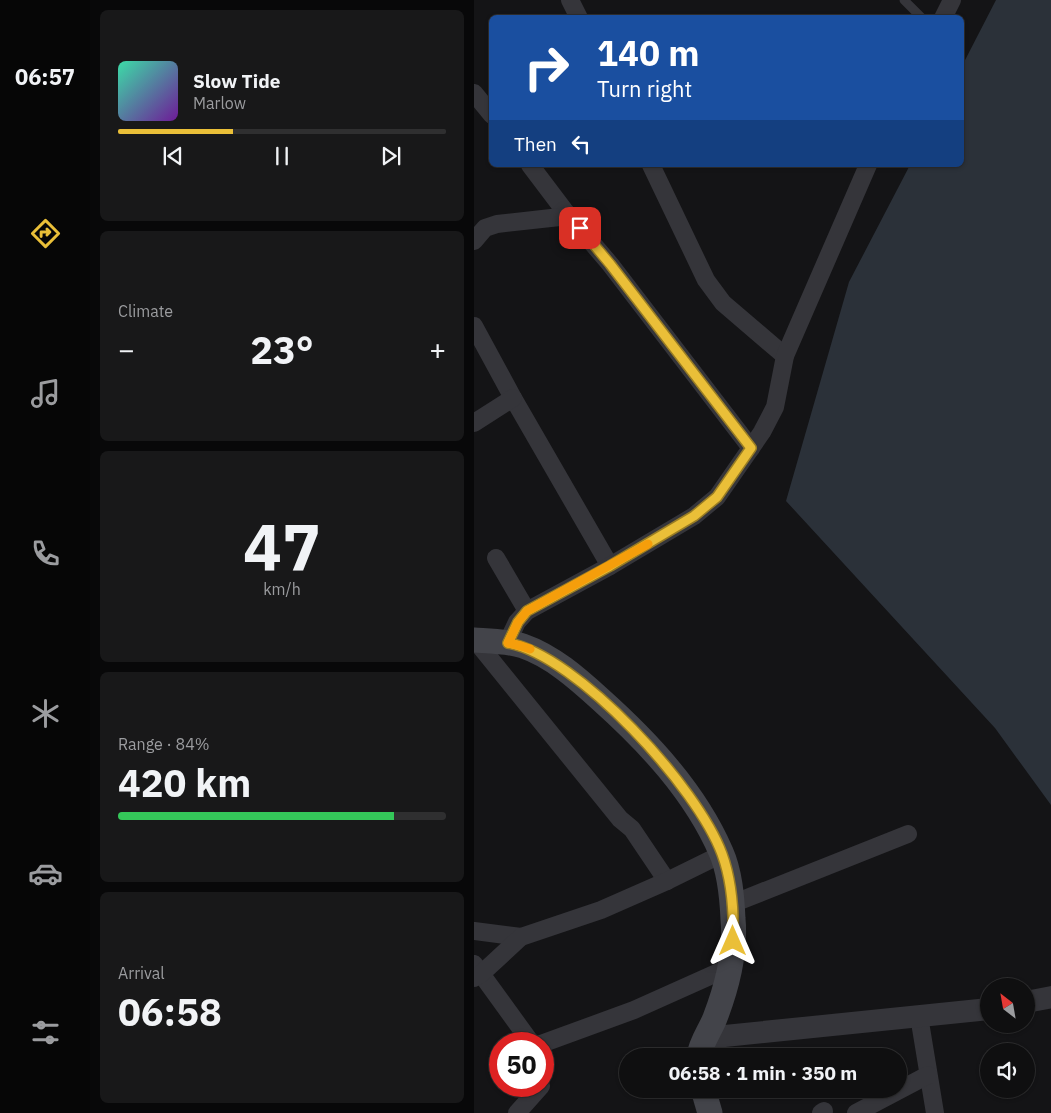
<!DOCTYPE html>
<meta charset="utf-8">
<style>
body{margin:0;font-family:"IBM Plex Sans",sans-serif;background:#181819;color:#f1f3f6;height:100vh;display:flex;flex-direction:column;font-size:19px;white-space:nowrap}
*{box-sizing:border-box;margin:0}
p{font-size:16px;color:#9b9c9f}
.icon{flex:none;width:28px;height:28px;fill:none;stroke:currentColor;stroke-width:2;stroke-linecap:round;stroke-linejoin:round}
.map{position:relative;flex:1;overflow:hidden}
.side{display:flex;flex-direction:column;gap:10px;padding:10px;background:#080809;width:384px}
.side>*{flex:none}
.top-card{position:absolute;left:15px;top:15px;width:475px;height:152px;border-radius:8px;box-shadow:0 1px 4px #0004,0 0 0 1px #2f2f30;background:#1a4fa0;color:#fff;overflow:hidden}
.needle{width:32px;rotate:329deg}
.fabs{position:absolute;left:506px;top:978px;display:grid;gap:10px}
.fabs a{display:grid;place-items:center;width:55px;height:55px;border-radius:50%;background:#0f0f10;box-shadow:0 1px 4px #0004,0 0 0 1px #2f2f30;font-size:25px}
.speed{position:absolute;left:15px;top:1032px;display:flex;gap:10px;font-size:25px;font-weight:700;text-align:center}
.speed>*{display:grid;place-content:center;width:65px;height:65px;border-radius:50%;background:#0f0f10;box-shadow:0 1px 4px #0004,0 0 0 1px #2f2f30;line-height:1}
.speed .limit{border:8px solid #d22;background:#fff;color:#111}
.pin{position:absolute;display:grid;place-items:center;width:42px;height:42px;color:#fff;margin:-21px;border-radius:10px;box-shadow:0 2px 8px #0006}
.me{position:absolute;width:55px;margin:-28px;rotate:0deg;stroke-linejoin:round;filter:drop-shadow(0 0 4px #0008)}
.turn{display:flex;align-items:center;gap:18px;height:105px;padding:0 25px;font-size:22px}
.turn .icon{width:65px;height:65px;stroke-width:2.5}
.turn b{display:block;font-size:35px;line-height:42px}
.then{display:flex;align-items:center;height:48px;padding:0 25px;background:#0003;gap:10px;font-size:19px}
.big{font-size:38px;font-weight:700;line-height:1.1}
.side .tile{flex:1;display:flex;flex-direction:column;justify-content:center;gap:8px;min-width:0;padding:0 18px;border-radius:8px;background:#181819}
.side .dial{align-items:center;gap:0}
.dial b{font-size:65px;line-height:1}
.song{display:flex;align-items:center;gap:15px}
.cover{width:60px;height:60px;border-radius:8px;background:linear-gradient(135deg,hsl(160 70% 55%),hsl(280 70% 35%))}
.played{height:5px;border-radius:2px;background:linear-gradient(90deg,#eabf38 35%,#2f2f30 35%)}
.keys{display:flex;justify-content:space-around;direction:ltr}
.heat{display:flex;justify-content:space-between;align-items:center;font-size:28px;direction:ltr}
.charge{height:8px;border-radius:4px;background:linear-gradient(90deg,#34c759 84%,#2f2f30 0)}
.trip{position:absolute;left:145px;top:1048px;width:288px;height:50px;border-radius:25px;background:#0f0f10;box-shadow:0 1px 4px #0004,0 0 0 1px #2f2f30;font-weight:700;line-height:50px;text-align:center}
main{display:flex;flex:1;min-height:0}
.tabs{display:flex;flex-direction:column;width:90px;justify-content:space-around;align-items:center;background:#060606;color:#9b9c9f}
.tabs .icon{width:35px;height:35px}
.tabs .current{color:#eabf38}
.tabs b{font-size:22px;color:#f1f3f6}
.map>svg:first-child{display:block}
</style>
<main>
<nav class="tabs">
<b>06:57</b>
<svg class="icon current" aria-label="directions" viewBox="0 0 24 24"><path d="M12 3l9 9-9 9-9-9zM9 14v-3h6M13 9l2 2-2 2"/></svg>
<svg class="icon" aria-label="music" viewBox="0 0 24 24"><path d="M9 18V5l10-2v13"/><circle cx="6" cy="18" r="3"/><circle cx="16" cy="16" r="3"/></svg>
<svg class="icon" aria-label="phone" viewBox="0 0 24 24"><path d="M5 4h4l2 5-3 2q2 4 5 5l2-3 5 2v4C11 20 4 13 5 4z"/></svg>
<svg class="icon" aria-label="climate" viewBox="0 0 24 24"><path d="M12 3v18M4 7l16 10M4 17L20 7"/></svg>
<svg class="icon" aria-label="car" viewBox="0 0 24 24"><path d="M5 17H2v-5l4-1 3-4h7l3 4 3 1v5h-3M9 17h6M6 11h13"/><circle cx="7" cy="17" r="2"/><circle cx="17" cy="17" r="2"/></svg>
<svg class="icon" aria-label="filters" viewBox="0 0 24 24"><path d="M4 7h16M4 17h16"/><circle cx="9" cy="7" r="2"/><circle cx="15" cy="17" r="2"/></svg>
</nav>
<section class="side">
<div class="tile">
<div class="song"><i class="cover"></i><div><b>Slow Tide</b><p>Marlow</p></div></div>
<div class="played"></div>
<div class="keys"><svg class="icon" aria-label="previous" viewBox="0 0 24 24"><path d="M18 5L8 12l10 7zM5 5v14"/></svg><svg class="icon" aria-label="pause" viewBox="0 0 24 24"><path d="M8 5v14M16 5v14"/></svg><svg class="icon" aria-label="next" viewBox="0 0 24 24"><path d="M6 5l10 7-10 7zM19 5v14"/></svg></div>
</div>
<div class="tile"><p>Climate</p>
<div class="heat"><a>−</a><b class="big">23°</b><a>+</a></div>
</div>
<div class="tile dial"><b>47</b><p>km/h</p></div>
<div class="tile"><p>Range · 84%</p><b class="big">420 km</b><div class="charge"></div></div>
<div class="tile"><p>Arrival</p><b class="big">06:58</b></div>
</section>
<div class="map">
<svg width="578" height="1113" viewBox="0 0 578 1113">
<rect width="100%" height="100%" fill="#141416"/>
<!-- water -->
<polygon fill="#2b3139" points="522,0 577,0 577,805 521,728 312,501 375,282 436,165 488,165 488,66"/>
<g fill="none" stroke-linecap="round" stroke-linejoin="round">
<!-- service -->
<polyline stroke="#35353a" stroke-width="9" points="430,0 448,18"/>
<!-- minor -->
<g stroke="#35353a" stroke-width="18">
<polyline points="96,0 105,18"/>
<polyline points="469,18 478,0"/>
<polyline points="0,93 18,115"/>
<polyline points="56,165 90,210 136,264 277,448"/>
<polyline points="177,165 232,280 249,303 311,356"/>
<polyline points="0,241 11,228 23,224 95,216"/>
<polyline points="0,326 39,398 136,566"/>
<polyline points="0,423 39,398"/>
<polyline points="22,558 53,611"/>
<polyline points="1,640 146,819 158,829 193,881"/>
<polyline points="33,643 43,622 53,611 136,566 220,516 243,497 288,432 301,407 311,356 394,165"/>
<polyline points="258,904 434,834"/>
<polyline points="0,931 47,937"/>
<polyline points="0,964 58,1044"/>
<polyline points="0,978 7,974 47,937 127,910 193,881 248,854"/>
<polyline points="445,1016 461,1113"/>
<polyline points="67,1044 160,1010 256,967"/>
<polyline points="43,1113 67,1086"/>
<polyline points="347,1113 350,1111"/>
<polyline points="382,1113 454,1075"/>
</g>
<!-- tertiary -->
<g stroke="#35353a" stroke-width="22">
<polyline points="552,1002 578,997"/>
<polyline points="231,1038 515,1009"/>
</g>
<!-- secondary -->
<g stroke="#43444a" stroke-width="25">
<path d="M 0,640 C 16,641 34,641 49,646 C 78,656 103,678 126,699 C 174,742 221,792 247,852 C 256,872 258,897 259,919 C 262,952 253,987 241,1018 C 236,1031 227,1042 225,1056"/>
<polyline points="229,1089 236,1113"/>
</g>
</g>
<g fill="none" stroke-linecap="round" stroke-linejoin="round">
<!-- route casing -->
<g stroke="#987c24" stroke-width="12">
<path id="route" d="M 106,228 L 136,264 L 277,448 L 243,497 L 220,516 L 136,566 L 53,611 L 44,622 L 34,643 C 104,656 224,788 248,854 C 258,881 260,912 259,941"/>
</g>
<!-- route -->
<use href="#route" stroke="#eabf38" stroke-width="9"/>
<!-- slow -->
<polyline stroke="#f59e0b" stroke-width="9" points="56,649 47,646 34,643 44,622 53,611 174,544"/>
</g>
</svg>
<div class="fabs">
<a><svg class="needle" viewBox="-14 -14 28 28"><path d="M0-13l5 13h-10z" fill="#e53935"/><path d="M0 13l5-13h-10z" fill="#9b9c9f"/></svg></a>
<a><svg class="icon" aria-label="sound" viewBox="0 0 24 24"><path d="M4 9h4l5-4v14l-5-4H4zM17 9q2 3 0 6"/></svg></a>
</div>
<div class="speed"><div class="limit">50</div></div>
<div class="pin" style="left:106px;top:228px;background:#d93025"><svg class="icon" aria-label="arrive" viewBox="0 0 24 24"><path d="M6 21V4h12l-3 4 3 4H6"/></svg></div>
<svg class="me" style="left:259px;top:941px" viewBox="-20 -20 40 40"><path d="M0-17L14 15 0 8-14 15z" fill="#eabf38" stroke="#fff" stroke-width="4"/></svg>
<div class="trip">06:58 · 1 min · 350 m</div>
<div class="top-card">
<div class="turn"><svg class="icon" aria-label="right" viewBox="0 0 24 24"><path d="M7 20v-9h11M14 6l5 5-5 5"/></svg><div><b>140 m</b>Turn right</div></div>
<div class="then">Then<svg class="icon" aria-label="left" viewBox="0 0 24 24"><path d="M17 20v-9H6M10 6l-5 5 5 5"/></svg></div>
</div>
</div>
</main>
